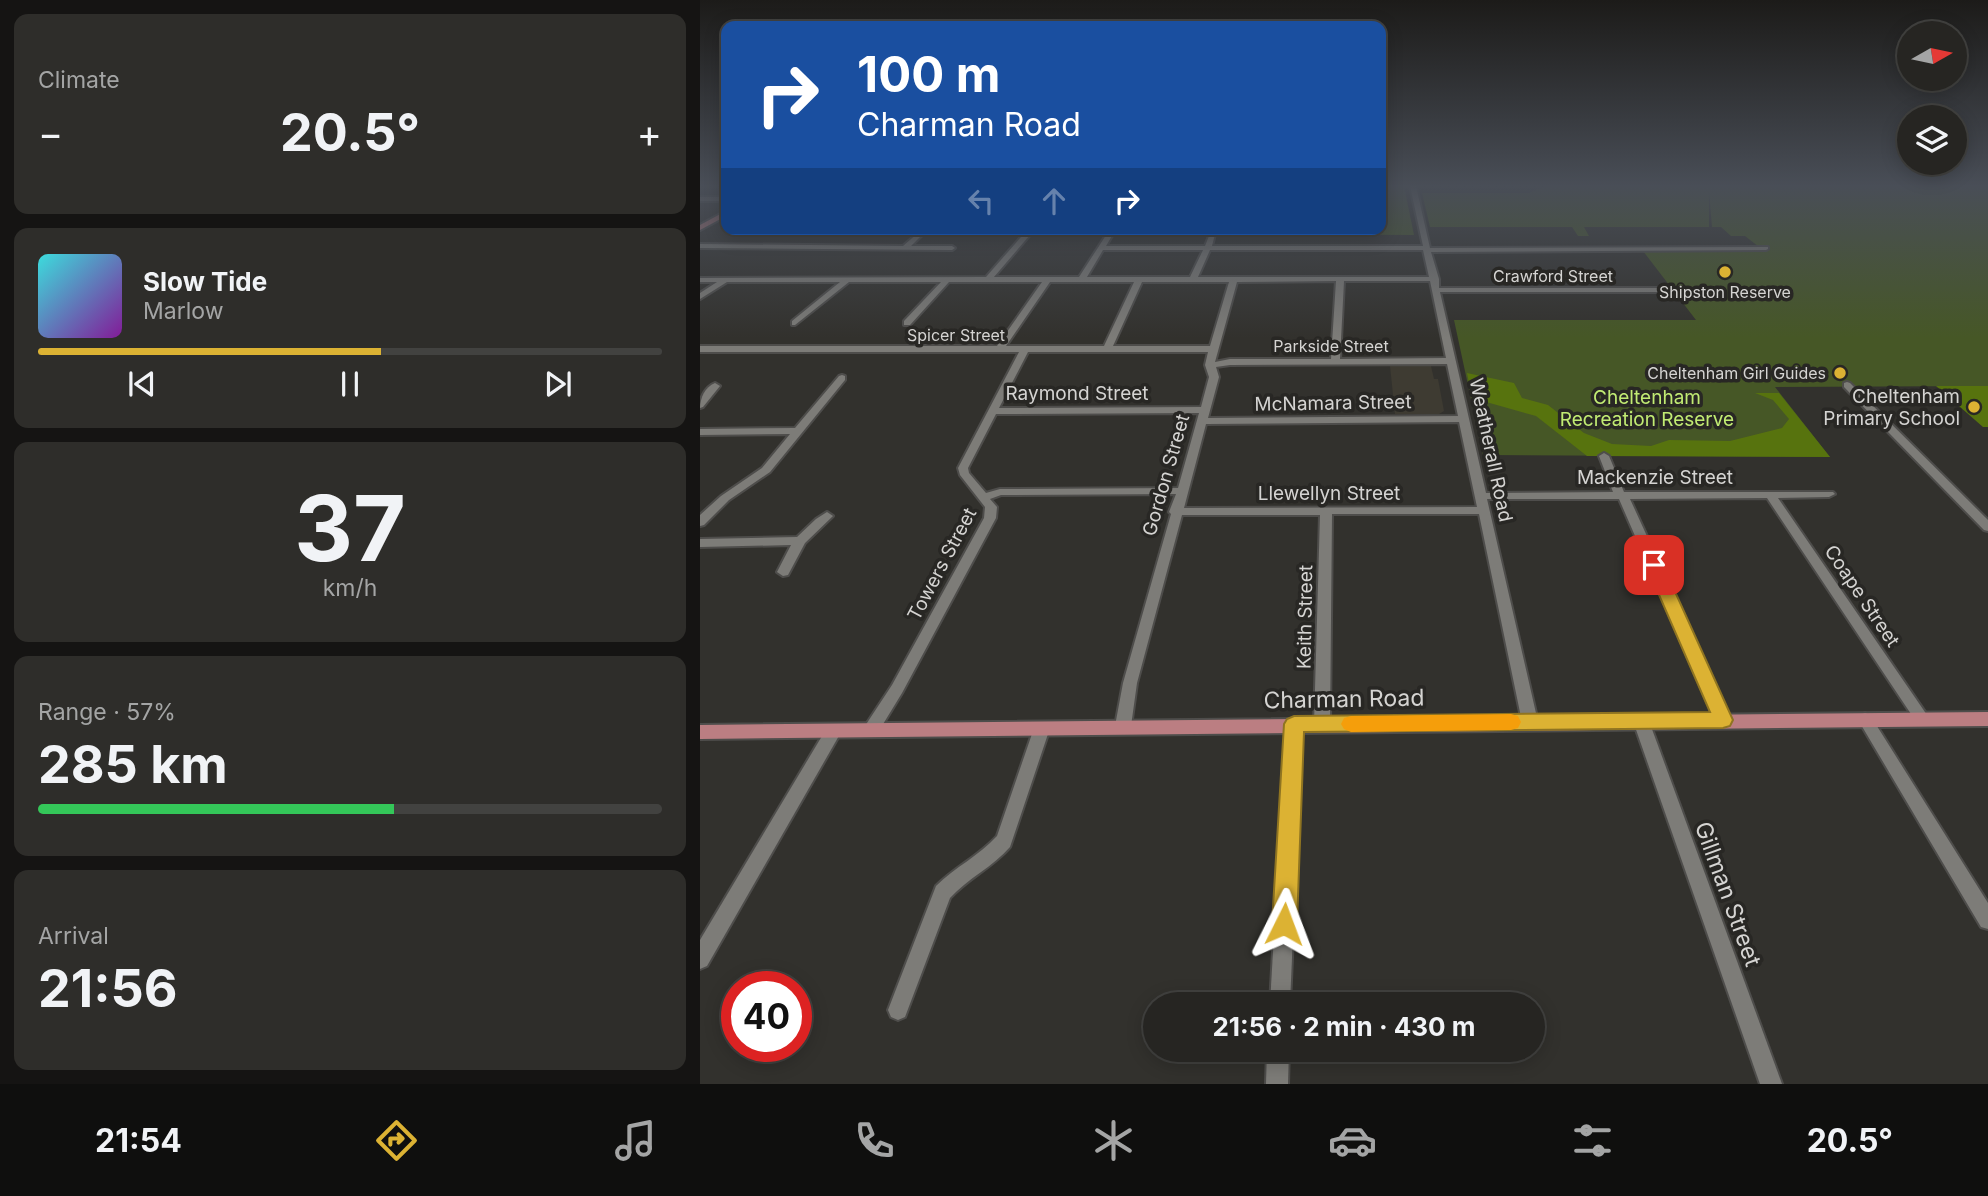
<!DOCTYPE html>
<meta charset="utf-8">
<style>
body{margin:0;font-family:Inter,sans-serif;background:#2e2d2a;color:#f1f3f6;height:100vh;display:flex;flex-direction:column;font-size:26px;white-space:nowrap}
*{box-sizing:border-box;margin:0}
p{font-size:23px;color:#a4a5a5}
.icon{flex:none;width:38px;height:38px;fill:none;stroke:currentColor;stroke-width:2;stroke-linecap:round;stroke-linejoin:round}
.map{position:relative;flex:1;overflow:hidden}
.panel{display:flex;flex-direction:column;gap:14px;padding:14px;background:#151413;width:700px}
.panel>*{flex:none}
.hud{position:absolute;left:21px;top:21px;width:665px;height:214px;border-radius:14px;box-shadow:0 4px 18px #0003,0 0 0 2px #424240;background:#1a4fa0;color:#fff;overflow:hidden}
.needle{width:46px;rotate:81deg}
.controls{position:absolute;left:1197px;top:21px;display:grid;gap:14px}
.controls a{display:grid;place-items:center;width:70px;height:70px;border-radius:50%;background:#262522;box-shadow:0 4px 18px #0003,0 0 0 2px #424240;font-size:35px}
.speed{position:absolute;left:21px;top:971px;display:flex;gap:14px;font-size:35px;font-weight:700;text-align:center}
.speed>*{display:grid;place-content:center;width:91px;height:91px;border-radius:50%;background:#262522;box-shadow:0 4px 18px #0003,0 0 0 2px #424240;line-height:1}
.speed .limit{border:10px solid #d22;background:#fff;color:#111}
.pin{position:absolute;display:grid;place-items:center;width:60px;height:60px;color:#fff;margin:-30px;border-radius:14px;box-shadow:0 4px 10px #0006}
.me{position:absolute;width:77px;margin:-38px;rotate:3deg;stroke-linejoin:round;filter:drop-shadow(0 0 5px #0008)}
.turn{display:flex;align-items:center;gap:24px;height:147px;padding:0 21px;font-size:32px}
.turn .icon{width:91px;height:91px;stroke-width:2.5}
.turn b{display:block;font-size:49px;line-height:60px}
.lanes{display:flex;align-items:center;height:66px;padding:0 21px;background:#0003;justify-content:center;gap:35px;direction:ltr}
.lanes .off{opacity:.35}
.big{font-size:52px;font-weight:700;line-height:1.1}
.panel .tile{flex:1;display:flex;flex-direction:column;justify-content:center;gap:10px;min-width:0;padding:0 24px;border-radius:14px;background:#2e2d2a}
.panel .dial{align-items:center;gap:0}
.dial b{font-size:91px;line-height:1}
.song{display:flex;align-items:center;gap:21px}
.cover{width:84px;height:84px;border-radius:10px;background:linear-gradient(135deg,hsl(180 70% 55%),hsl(290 70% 35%))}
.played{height:7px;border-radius:4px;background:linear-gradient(90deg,#dcb233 55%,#424240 55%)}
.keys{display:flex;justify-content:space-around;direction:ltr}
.heat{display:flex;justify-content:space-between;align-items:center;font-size:38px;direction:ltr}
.charge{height:10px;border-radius:5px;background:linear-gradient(90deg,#34c759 57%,#424240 0)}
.trip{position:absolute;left:443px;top:992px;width:402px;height:70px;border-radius:35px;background:#262522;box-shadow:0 4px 18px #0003,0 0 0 2px #424240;font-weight:700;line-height:70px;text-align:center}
.menu{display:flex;height:112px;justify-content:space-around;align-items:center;background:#0f0f0e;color:#a4a5a5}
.menu .icon{width:49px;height:49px}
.menu .current{color:#dcb233}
.menu b{font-size:32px;color:#f1f3f6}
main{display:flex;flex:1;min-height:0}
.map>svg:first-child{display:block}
</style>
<main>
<section class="panel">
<div class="tile"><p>Climate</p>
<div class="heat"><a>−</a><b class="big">20.5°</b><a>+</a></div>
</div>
<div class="tile">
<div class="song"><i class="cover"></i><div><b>Slow Tide</b><p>Marlow</p></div></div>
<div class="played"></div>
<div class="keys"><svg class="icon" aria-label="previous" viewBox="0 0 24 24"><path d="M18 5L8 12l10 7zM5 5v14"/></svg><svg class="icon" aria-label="pause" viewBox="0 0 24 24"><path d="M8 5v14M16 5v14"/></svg><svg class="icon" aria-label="next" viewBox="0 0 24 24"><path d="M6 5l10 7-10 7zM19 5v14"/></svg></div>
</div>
<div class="tile dial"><b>37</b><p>km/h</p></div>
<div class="tile"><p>Range · 57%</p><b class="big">285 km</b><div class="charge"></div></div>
<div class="tile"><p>Arrival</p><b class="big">21:56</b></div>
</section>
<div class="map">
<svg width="1288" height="1084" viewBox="0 0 1288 1084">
<rect width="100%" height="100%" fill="#32312d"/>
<!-- built -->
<polygon fill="#3e3b32" points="690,366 731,366 734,379 738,379 744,411 739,414 695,414"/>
<!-- green -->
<g fill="#465726">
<polygon points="681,186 704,186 714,235 536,234 538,229 681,229"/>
<polygon points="845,186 1288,186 1288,386 1075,387 1130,457 783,455 754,320 996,320 943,251 1063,250 1045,236 1031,236 1021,227 1012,227 1009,192 1009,227 884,227 889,236 878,236 872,227 730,227 722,193 829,193"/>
</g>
<!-- forest -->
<g fill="#57730e">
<polygon points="550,229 649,229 675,234 549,233"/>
<polygon points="767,373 814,383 822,398 848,405 884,433 912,444 951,446 969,440 1030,441 1082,428 1089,419 1073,400 1055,393 1079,393 1130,457 887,456 836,416 772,398"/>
<polygon points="1236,386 1288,386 1288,427 1283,427"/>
</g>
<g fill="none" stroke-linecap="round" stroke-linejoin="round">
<!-- minor casing -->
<g stroke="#4e4d4b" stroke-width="4">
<g id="minor">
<path d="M 710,186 L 716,186 L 730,248 L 1068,247 L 1068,249 L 1066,250 L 731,252 L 739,279 L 739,288 L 969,288 L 973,290 L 969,292 L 740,292 L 786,493 L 913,492 L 899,456 L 904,453 L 909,456 L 924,492 L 1133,492 L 1135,494 L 1129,497 L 1078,498 L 1227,715 L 1230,719 L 1227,723 L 1222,725 L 1217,723 L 1067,498 L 930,499 L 1031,720 L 1028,724 L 1023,726 L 1018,724 L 1015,720 L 919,499 L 787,499 L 838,722 L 835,726 L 830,728 L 825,726 L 822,722 L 779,514 L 632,514 L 630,724 L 627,728 L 622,730 L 617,728 L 614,724 L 620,515 L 482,515 L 437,683 L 431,726 L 428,730 L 423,732 L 418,730 L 415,726 L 423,683 L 471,514 L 469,512 L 476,494 L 301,495 L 290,499 L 297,507 L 296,518 L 202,693 L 177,734 L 171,736 L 165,734 L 163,730 L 165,726 L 192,685 L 284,518 L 285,507 L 260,475 L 258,468 L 319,352 L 0,352 L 0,346 L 297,346 L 342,282 L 249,282 L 210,325 L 204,325 L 204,321 L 241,282 L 149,282 L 95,325 L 92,325 L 92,321 L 140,282 L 27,282 L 0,299 L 0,293 L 17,282 L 0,282 L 0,278 L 286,277 L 328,229 L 335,229 L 294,277 L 379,277 L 410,229 L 416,229 L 406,246 L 505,246 L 509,236 L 500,229 L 508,229 L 515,234 L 512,246 L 723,246 ZM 403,250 L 503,250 L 490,277 L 387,277 ZM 510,250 L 723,250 L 729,277 L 498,277 ZM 636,281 L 631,359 L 530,359 L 515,362 L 537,282 ZM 644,281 L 730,281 L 746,358 L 640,359 ZM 350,282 L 434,282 L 404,346 L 306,346 ZM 442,282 L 529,282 L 510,346 L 413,346 ZM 328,352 L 508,352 L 505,365 L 509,377 L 501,407 L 299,408 ZM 747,364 L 758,416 L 508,418 L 519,377 L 516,367 L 530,365 ZM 499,413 L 478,488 L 300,489 L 286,493 L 269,473 L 268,468 L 296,414 ZM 759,422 L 777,507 L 484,508 L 506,424 Z"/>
<rect x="0" y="197" width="26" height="4"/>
<polygon points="226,229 235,229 222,235 211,246 252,246 255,248 252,250 0,248 0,244 203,246 218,233"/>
<polygon points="142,375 145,376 145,380 70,472 29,500 4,525 0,526 0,515 21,496 62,468 90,434 0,435 0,429 95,428 139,376"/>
<polygon points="1147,382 1150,383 1288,520 1288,531 1284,530 1144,387 1144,383"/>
<path d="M 15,383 L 20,386 L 3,407 L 0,408 C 0,398 5,387 15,383 Z"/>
<polygon points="127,512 133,516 105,543 88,575 83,576 77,572 91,545 0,547 0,539 97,537 116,519"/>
<polygon points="1165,713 1170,715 1288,903 1288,929 1281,927 1160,723 1157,719 1160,715"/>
<polygon points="941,715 946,717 949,721 1082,1084 1060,1084 933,721 936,717"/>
<polygon points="594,719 599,721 602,725 590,1004 570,1004 586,725 589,721"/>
<path d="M 342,722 L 348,724 L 350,728 L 310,847 C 293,867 268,878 250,898 L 205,1017 L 198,1020 L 191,1017 L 188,1010 L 236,886 C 255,867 279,856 297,836 L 334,728 L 336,724 Z"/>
<polygon points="134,724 140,726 142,730 140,734 7,966 0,969 0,940 128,726"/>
<polygon points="567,1050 589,1050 588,1084 566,1084"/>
</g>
</g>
<!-- major casing -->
<g stroke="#4e4d4b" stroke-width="4">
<g id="major">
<polygon points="26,211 26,216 0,230 0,225"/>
<polygon points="1288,712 1288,726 0,739 0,725"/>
</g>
</g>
<!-- minor -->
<use href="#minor" fill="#7d7c78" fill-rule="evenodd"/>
<!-- major -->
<use href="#major" fill="#bb7e82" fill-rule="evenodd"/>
</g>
<!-- sky -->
<linearGradient id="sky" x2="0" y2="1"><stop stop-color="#1c1b19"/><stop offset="0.55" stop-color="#494e57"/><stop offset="1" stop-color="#494e57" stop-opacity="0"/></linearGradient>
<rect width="1288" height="338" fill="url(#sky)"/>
<!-- route -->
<polygon fill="#dcb233" stroke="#8f7421" stroke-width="2" points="954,560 963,565 1033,720 1030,726 1023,728 604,732 597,924 593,933 584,937 576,933 572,924 584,724 587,719 594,716 1010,712 946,565"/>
<!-- slow -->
<polygon fill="#f59e0b" points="811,714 818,716 821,722 818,728 811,730 651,732 644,729 641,724 644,718 651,716"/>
<!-- markers -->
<g fill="#dcb233" stroke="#282724" stroke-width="2.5">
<circle cx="1025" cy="272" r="7"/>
<circle cx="1140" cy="373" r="7"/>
<circle cx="1274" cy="407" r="7"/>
</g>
<g text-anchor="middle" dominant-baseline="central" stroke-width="7" stroke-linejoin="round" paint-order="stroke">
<!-- far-street labels -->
<g font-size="16" fill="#d5d4d2" stroke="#282724">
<text x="853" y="276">Crawford Street</text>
<text x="256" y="335">Spicer Street</text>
<text x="631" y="346">Parkside Street</text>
</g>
<!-- far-poi labels -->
<g font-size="16" fill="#d5d4d2" stroke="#282724">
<text x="1025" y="292">Shipston Reserve</text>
<text x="1126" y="373" text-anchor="end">Cheltenham Girl Guides</text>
</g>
<!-- street labels -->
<g font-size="19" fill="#d5d4d2" stroke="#282724">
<text x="377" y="393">Raymond Street</text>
<text transform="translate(633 403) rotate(-1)">McNamara Street</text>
<text transform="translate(791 450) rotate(78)">Weatherall Road</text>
<text transform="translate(466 475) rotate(-74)">Gordon Street</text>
<text x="955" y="477">Mackenzie Street</text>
<text x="629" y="493">Llewellyn Street</text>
<text transform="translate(242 564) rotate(-62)">Towers Street</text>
<text transform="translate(1162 596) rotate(56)">Coape Street</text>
<text transform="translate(605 617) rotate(-89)">Keith Street</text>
</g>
<!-- poi labels -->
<g font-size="19" fill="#d5d4d2" stroke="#282724" text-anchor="end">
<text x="1260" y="396">Cheltenham<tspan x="1260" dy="22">Primary School</tspan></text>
</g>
<!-- park labels -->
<g font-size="19" fill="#c1eb73" stroke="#282724">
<text x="947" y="397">Cheltenham<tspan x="947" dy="22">Recreation Reserve</tspan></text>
</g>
<!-- near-street labels -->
<g font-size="23" fill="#d5d4d2" stroke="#282724">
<text transform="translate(644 699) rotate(-1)">Charman Road</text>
<text transform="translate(1028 894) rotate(70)">Gillman Street</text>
</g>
</g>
</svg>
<div class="controls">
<a><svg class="needle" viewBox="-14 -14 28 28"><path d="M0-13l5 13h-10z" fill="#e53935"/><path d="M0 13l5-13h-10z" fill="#a4a5a5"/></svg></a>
<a><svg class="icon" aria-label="layers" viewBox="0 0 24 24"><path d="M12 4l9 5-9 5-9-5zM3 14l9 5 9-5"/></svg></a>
</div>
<div class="speed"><div class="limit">40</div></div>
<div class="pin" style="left:954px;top:565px;background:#d93025"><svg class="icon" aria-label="arrive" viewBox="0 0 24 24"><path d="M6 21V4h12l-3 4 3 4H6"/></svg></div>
<svg class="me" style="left:584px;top:924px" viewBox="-20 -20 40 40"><path d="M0-17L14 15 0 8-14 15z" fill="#dcb233" stroke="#fff" stroke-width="4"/></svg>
<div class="trip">21:56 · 2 min · 430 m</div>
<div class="hud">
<div class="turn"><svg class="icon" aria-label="right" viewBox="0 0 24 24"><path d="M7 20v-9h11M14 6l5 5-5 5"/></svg><div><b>100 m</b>Charman Road</div></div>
<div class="lanes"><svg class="icon off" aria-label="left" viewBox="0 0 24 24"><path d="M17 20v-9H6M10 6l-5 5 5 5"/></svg><svg class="icon off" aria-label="ahead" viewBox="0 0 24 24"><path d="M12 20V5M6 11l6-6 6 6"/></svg><svg class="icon" aria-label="right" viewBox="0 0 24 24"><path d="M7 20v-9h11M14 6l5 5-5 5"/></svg></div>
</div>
</div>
</main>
<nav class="menu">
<b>21:54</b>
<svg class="icon current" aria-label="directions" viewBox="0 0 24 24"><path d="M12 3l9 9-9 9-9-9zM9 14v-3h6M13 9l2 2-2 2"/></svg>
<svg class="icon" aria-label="music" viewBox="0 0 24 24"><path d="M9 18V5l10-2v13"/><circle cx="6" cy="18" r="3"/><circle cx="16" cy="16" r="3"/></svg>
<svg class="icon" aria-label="phone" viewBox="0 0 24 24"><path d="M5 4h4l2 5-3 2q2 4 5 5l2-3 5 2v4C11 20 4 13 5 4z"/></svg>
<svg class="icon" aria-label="climate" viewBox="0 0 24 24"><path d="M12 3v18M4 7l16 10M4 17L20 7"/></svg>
<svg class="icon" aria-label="car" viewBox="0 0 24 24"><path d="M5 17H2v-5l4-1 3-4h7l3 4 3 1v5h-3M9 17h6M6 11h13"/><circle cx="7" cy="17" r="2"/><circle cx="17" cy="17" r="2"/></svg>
<svg class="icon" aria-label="filters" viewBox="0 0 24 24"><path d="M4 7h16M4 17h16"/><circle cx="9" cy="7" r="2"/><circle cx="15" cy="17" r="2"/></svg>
<b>20.5°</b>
</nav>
